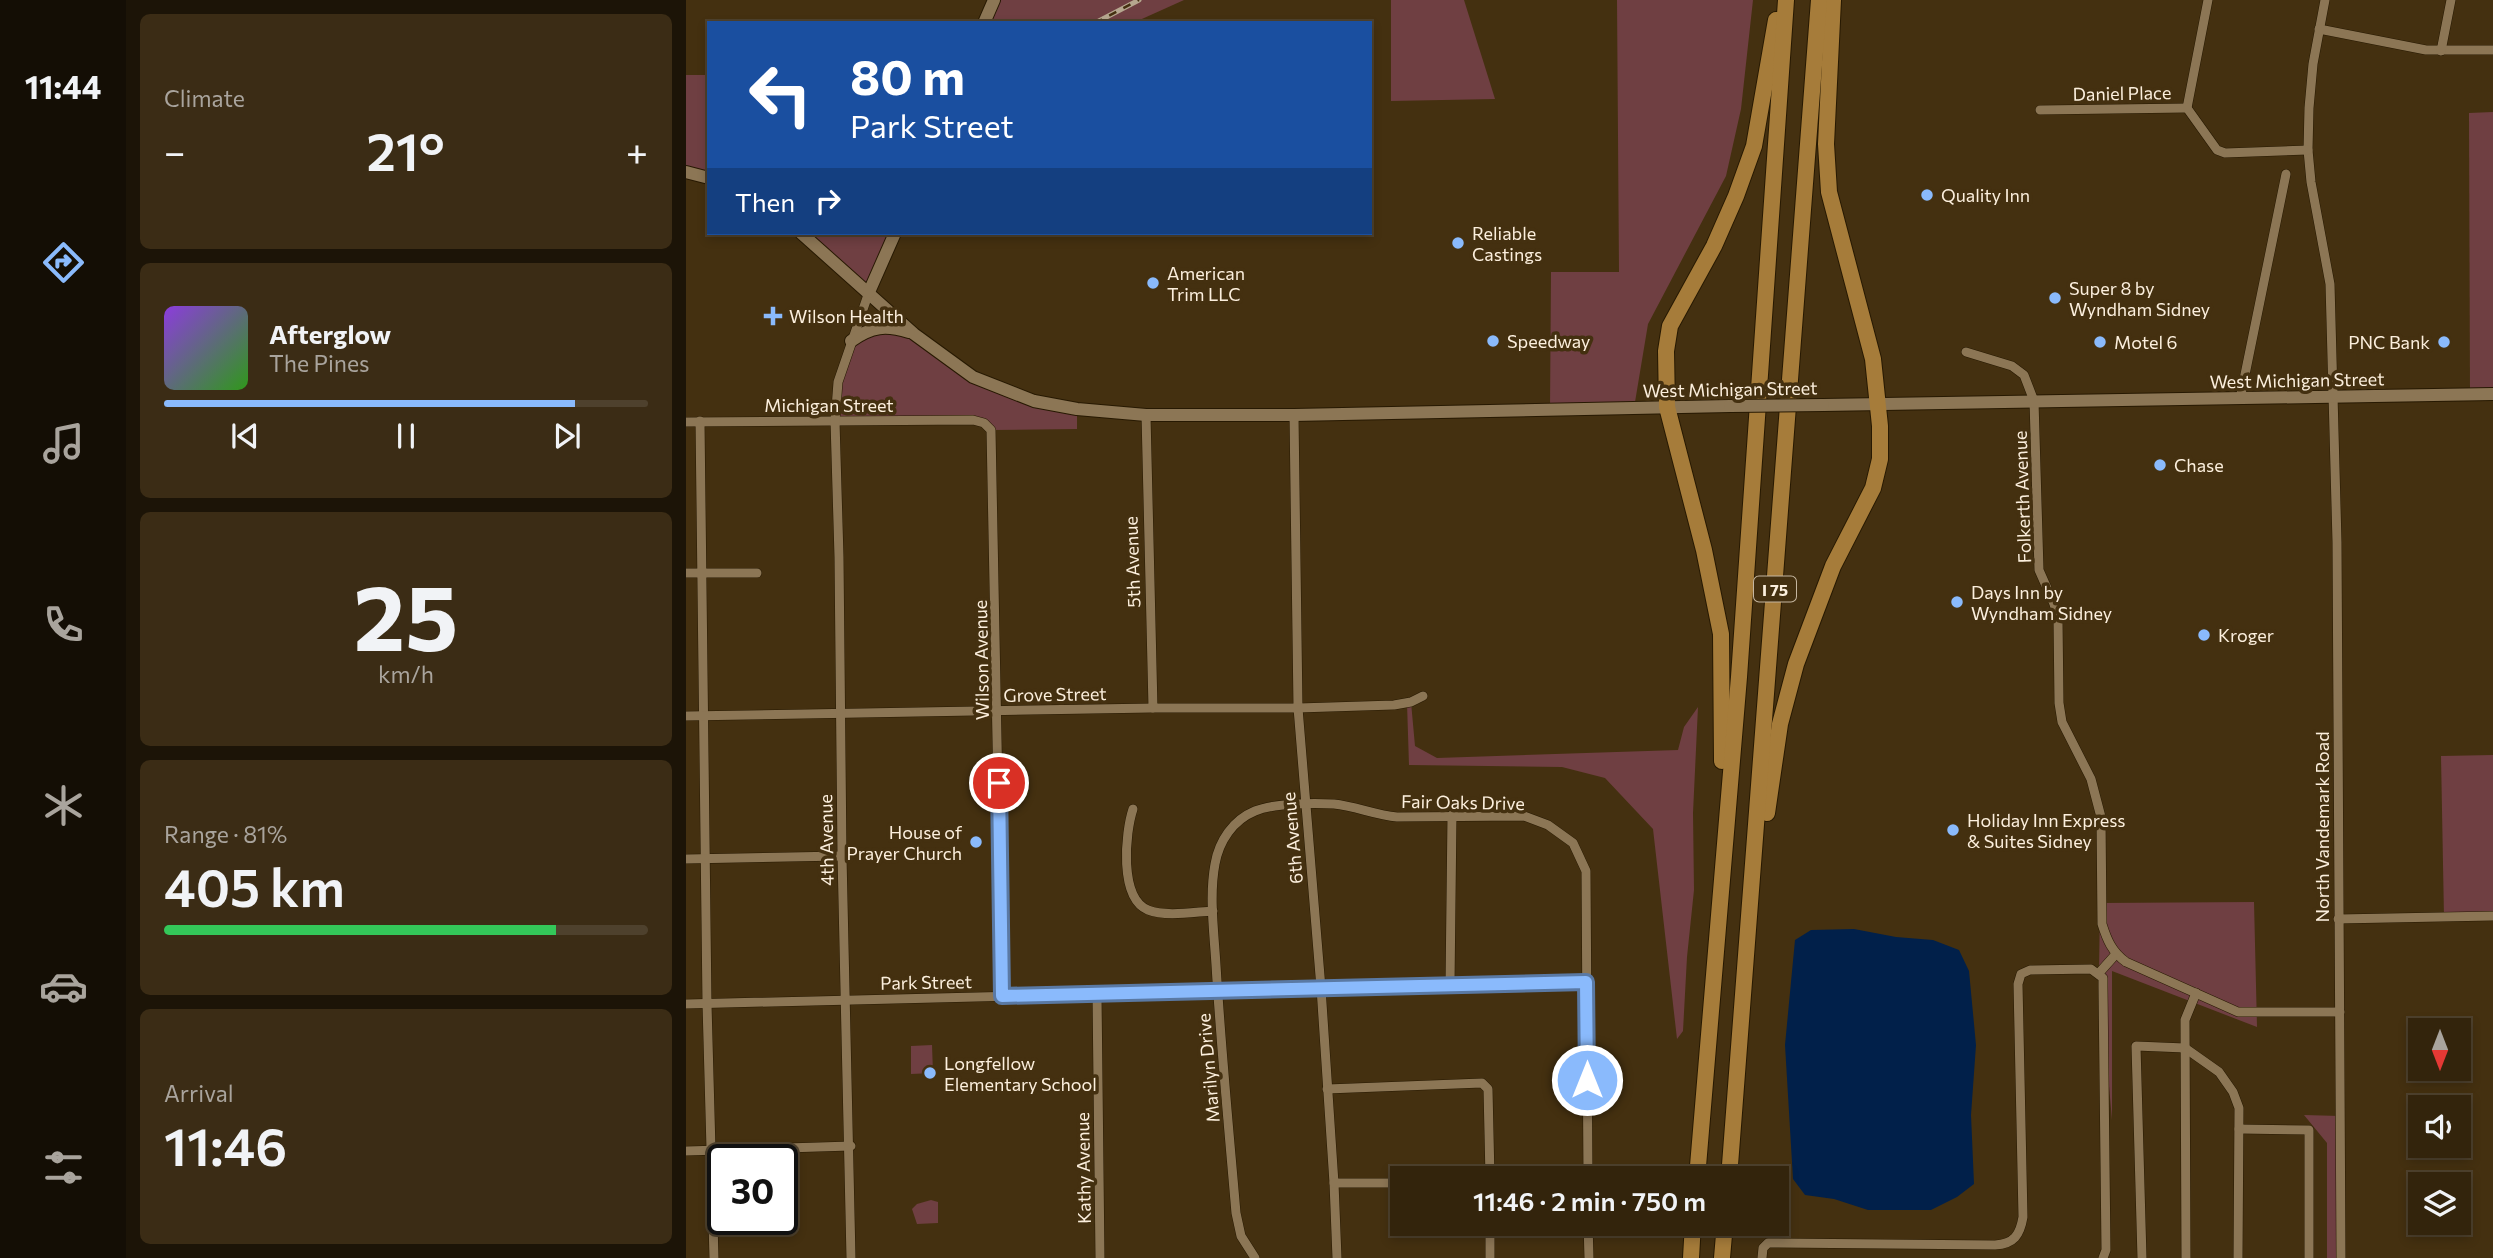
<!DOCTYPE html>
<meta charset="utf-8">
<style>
body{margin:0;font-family:Commissioner,sans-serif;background:#3b2c15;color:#f1f3f6;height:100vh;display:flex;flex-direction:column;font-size:26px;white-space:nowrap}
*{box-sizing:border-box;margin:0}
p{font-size:23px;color:#a9a49d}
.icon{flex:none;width:38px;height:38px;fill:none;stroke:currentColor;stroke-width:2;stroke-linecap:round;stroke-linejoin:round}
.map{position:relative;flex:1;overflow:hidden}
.side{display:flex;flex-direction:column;gap:14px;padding:14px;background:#1c1407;width:560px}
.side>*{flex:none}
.hud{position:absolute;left:21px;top:21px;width:665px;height:214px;border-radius:0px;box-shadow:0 4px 10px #0003,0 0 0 2px #4e412d;background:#1a4fa0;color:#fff;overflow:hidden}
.needle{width:46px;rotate:180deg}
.buttons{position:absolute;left:1722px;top:1018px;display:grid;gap:14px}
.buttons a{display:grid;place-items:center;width:63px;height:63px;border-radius:0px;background:#33240c;box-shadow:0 4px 10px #0003,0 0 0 2px #4e412d;font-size:35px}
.speed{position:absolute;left:21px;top:1144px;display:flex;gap:14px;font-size:35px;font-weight:700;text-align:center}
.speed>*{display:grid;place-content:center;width:91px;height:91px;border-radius:50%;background:#33240c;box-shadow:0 4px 10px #0003,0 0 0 2px #4e412d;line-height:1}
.speed .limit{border:4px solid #111;border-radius:10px;background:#fff;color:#111}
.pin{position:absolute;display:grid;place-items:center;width:60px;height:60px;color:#fff;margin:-30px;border:4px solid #fff;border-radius:50%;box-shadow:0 2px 7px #0007}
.me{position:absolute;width:77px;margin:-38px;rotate:0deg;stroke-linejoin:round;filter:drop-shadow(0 0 5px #0008)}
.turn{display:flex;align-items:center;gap:24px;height:147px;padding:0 28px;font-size:32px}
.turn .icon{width:91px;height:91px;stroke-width:2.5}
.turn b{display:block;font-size:49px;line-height:60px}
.then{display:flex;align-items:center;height:66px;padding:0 28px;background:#0003;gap:14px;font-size:26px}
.big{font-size:52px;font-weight:600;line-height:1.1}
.side .widget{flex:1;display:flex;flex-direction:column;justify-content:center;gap:10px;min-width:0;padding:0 24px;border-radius:10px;background:#3b2c15}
.side .dial{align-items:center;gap:0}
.dial b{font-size:91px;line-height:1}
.song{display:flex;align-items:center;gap:21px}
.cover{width:84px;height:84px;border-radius:10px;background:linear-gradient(135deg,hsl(270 70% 55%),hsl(110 70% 35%))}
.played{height:7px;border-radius:4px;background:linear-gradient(90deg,#8abafc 85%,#4e412d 85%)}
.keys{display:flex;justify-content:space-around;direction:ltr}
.heat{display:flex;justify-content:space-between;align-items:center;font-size:38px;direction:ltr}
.charge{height:10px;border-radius:5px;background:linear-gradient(90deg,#34c759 81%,#4e412d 0)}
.trip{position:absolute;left:704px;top:1166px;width:399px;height:70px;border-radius:0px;background:#33240c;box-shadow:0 4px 10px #0003,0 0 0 2px #4e412d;font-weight:600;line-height:70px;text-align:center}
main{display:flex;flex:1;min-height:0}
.tab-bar{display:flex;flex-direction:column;width:126px;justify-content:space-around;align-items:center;background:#140e05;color:#a9a49d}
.tab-bar .icon{width:49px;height:49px}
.tab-bar .selected{color:#8abafc}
.tab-bar b{font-size:32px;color:#f1f3f6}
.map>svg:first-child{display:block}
</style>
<main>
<nav class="tab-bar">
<b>11:44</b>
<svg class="icon selected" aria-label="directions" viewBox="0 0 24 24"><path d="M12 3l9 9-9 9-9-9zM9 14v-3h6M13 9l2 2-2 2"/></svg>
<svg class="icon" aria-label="music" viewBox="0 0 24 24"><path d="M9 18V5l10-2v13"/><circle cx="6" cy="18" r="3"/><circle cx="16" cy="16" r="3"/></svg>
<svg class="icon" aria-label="phone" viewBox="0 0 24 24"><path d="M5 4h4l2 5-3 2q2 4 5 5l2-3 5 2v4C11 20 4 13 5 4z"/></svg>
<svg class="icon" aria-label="climate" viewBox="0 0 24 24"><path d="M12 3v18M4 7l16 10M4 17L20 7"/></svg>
<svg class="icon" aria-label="car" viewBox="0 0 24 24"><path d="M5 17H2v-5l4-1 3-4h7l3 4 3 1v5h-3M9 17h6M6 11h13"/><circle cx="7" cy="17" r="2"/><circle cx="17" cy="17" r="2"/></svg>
<svg class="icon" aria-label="filters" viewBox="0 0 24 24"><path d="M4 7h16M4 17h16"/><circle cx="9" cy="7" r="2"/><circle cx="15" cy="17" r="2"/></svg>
</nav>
<section class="side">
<div class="widget"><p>Climate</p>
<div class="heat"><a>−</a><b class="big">21°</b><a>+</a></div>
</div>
<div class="widget">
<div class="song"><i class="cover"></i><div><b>Afterglow</b><p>The Pines</p></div></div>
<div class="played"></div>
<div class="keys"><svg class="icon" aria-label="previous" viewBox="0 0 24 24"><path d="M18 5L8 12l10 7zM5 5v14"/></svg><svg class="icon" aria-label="pause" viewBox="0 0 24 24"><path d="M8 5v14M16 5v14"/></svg><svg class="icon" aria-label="next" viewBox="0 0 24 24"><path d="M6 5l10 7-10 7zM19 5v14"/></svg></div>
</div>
<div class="widget dial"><b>25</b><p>km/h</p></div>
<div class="widget"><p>Range · 81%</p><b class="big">405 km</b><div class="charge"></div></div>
<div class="widget"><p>Arrival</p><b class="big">11:46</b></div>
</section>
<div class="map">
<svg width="1807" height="1258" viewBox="0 0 1807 1258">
<rect width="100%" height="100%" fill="#443010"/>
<!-- green -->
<g fill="#6f3f42">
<polygon points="308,0 498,0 447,23 298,23"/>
<polygon points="705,0 778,0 809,99 705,101"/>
<polygon points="931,0 1067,0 1055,109 1040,176 962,324 948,408 864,409 865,272 933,272"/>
<polygon points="0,75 23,75 23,178 0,172"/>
<polygon points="1807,112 1807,394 1784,394 1783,113"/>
<polygon points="115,233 209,233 183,292"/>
<polygon points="206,327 287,377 391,409 391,429 305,430 298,423 149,421 152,382 165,341"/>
<polygon points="725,702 729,746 751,758 992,750 998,727 1012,707 1007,813 1008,890 1001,957 997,1031 991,1039 967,829 919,778 876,767 723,765 721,703"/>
<polygon points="1807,755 1807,916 1758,917 1755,756"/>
<polygon points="1568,902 1571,1027 1426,971 1426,1120 1413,973 1414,903"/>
<polygon points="246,1045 247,1073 225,1074 225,1046"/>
<polygon points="1618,1115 1654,1116 1655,1258 1641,1258 1641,1143"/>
<polygon points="245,1200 252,1202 252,1223 231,1224 226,1209 231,1204"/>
</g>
<!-- water -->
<polygon fill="#01204a" points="1168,929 1210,937 1247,940 1273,950 1283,971 1290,1045 1285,1115 1288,1184 1271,1197 1245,1210 1182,1210 1148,1199 1119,1195 1107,1179 1099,1045 1109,940 1125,930"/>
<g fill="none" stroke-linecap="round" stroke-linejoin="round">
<!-- street casing -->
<g stroke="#271902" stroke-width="10">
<g id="street">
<polyline points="1639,0 1627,64 1623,108 1622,150 1625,182 1644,284 1651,542 1655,1258"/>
<polyline points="1633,29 1740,50 1807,50"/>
<polyline points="1755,51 1765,0"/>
<polyline points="1501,108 1531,150 1539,153 1622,150"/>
<polyline points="1501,108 1522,0"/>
<polyline points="1354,110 1501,108"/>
<path d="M 1280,352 L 1326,366 L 1338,375 L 1348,401 L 1353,570 L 1368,604 L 1372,619 L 1373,703 L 1376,722 L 1405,779 L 1415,817 L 1416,924 C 1421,940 1426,952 1440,962 L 1552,1012 L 1654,1012"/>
<polyline points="1554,399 1600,174"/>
<polyline points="460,415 467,708"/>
<polyline points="608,415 612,708 635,988 648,1183 651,1258"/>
<polyline points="14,421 21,1004 28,1258"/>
<polyline points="0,422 287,420 298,423 305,430 316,996"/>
<polyline points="0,573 71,573"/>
<polyline points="0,716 467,708 612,708 708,705 725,702 737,696"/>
<path d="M 447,809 C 439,833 433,898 462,910 C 480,917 508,912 527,911"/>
<polyline points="0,859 156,856"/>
<polyline points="1652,919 1807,916"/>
<polyline points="1413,973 1430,954"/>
<polyline points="764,985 766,815"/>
<polyline points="411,994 414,1258"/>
<polyline points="0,1004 900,982"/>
<polyline points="641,1089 796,1083 802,1089 804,1178"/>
<polyline points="1553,1129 1623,1130 1623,1258"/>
<polyline points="0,1151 165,1146"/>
<polyline points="648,1183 716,1183"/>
<polyline points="804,1223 804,1258"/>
<polyline points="902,1223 903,1258"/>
<polyline points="165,1258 156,856 153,557 149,421 152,382 183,292"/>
<path d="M 569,1258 L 555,1236 L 550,1213 C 543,1131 535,1048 530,965 C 528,932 523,896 529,864 C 533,841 547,820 569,811 C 589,803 627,803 648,804 C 669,806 689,815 711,817 L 838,816 L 862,825 L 887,843 L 900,871 L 902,1178"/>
<path d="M 1076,1258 L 1077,1248 L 1082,1243 L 1309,1245 C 1328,1244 1334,1235 1337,1217 L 1332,984 L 1335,974 L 1344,970 L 1405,969 L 1417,978 L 1417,987 L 1420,1250 L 1417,1258"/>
<polyline points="1456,1258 1450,1046 1499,1048 1533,1072 1547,1092 1553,1108 1552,1258"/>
<polyline points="1500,1258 1499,1020 1510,993"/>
</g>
</g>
<!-- secondary casing -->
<g stroke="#271902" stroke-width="14">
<g id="secondary">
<polyline points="298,23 308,0"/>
<polyline points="0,172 23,178"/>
<polyline points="115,233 228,334 287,377 348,401 391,409 460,415 608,415 1044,406"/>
<polyline points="183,292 209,233"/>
<path d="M 165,341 C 186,326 200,325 223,332"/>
<polyline points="1137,405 1807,394"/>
</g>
</g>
<!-- highway casing -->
<g stroke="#271902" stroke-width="18">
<g id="highway">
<polyline points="1036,761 1035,634 1018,550 981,407 980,351 984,326 1028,246 1050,196 1068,146 1090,20"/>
<polyline points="1081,813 1094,724 1110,664 1147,566 1187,488 1194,459 1194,426 1187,359 1143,192 1140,144 1147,0"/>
<polyline points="1011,1178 1053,677 1100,0"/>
<polyline points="1043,1178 1133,0"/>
<polyline points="1005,1258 1007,1223"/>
<polyline points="1036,1258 1039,1223"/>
</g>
</g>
<!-- street -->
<use href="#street" stroke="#8c7655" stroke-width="9"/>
<!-- secondary -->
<use href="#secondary" stroke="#8c7655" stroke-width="12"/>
<!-- highway -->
<use href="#highway" stroke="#a67c3a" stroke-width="16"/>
<!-- rail casing -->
<g stroke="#b6a78f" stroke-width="5">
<polyline id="rail" points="409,23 453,0"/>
</g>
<!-- rail -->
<use href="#rail" stroke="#443010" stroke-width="2.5" stroke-dasharray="8" stroke-linecap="butt"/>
<!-- secondary-bridge casing -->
<g stroke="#271902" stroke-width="14" stroke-linecap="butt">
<polyline id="secondary-bridge" points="1044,406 1137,405"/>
</g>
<!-- secondary-bridge -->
<use href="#secondary-bridge" stroke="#8c7655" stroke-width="12"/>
</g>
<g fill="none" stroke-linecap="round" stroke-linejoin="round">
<!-- route casing -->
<g stroke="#5a79a4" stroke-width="18">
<polyline id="route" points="313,783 316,996 900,982 901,1080"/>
</g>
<!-- route -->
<use href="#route" stroke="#8abafc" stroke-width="12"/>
</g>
<!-- markers -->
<g fill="#8abafc" stroke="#443010" stroke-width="2.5">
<circle cx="1241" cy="195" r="7"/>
<circle cx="772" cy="243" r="7"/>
<circle cx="467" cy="283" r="7"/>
<circle cx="1369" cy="298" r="7"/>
<path d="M83.5 305.5h7v7h7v7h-7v7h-7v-7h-7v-7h7z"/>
<circle cx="807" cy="341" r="7"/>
<circle cx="1414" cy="342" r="7"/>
<circle cx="1758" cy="342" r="7"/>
<circle cx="1474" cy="465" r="7"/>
<circle cx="1271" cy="602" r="7"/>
<circle cx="1518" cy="635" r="7"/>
<circle cx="1267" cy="830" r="7"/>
<circle cx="290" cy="842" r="7"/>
<circle cx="244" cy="1073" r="7"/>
</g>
<g text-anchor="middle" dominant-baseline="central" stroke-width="7" stroke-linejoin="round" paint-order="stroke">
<!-- shield labels -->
<rect fill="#443010" stroke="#c5b6a0" stroke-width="2" x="1068" y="576.5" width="42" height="25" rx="5"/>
<g font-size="16" font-weight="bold" fill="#fcefdd">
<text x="1089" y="589">I 75</text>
</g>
<!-- street labels -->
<g font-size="18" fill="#fcefdd" stroke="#443010">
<text transform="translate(1436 93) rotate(-1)">Daniel Place</text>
<text transform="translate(1611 380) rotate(-1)">West Michigan Street</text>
<text transform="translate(1044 389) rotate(-1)">West Michigan Street</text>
<text x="143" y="405">Michigan Street</text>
<text transform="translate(1336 497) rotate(-92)">Folkerth Avenue</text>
<text transform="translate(446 562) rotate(-92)">5th Avenue</text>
<text transform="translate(295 660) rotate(-91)">Wilson Avenue</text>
<text transform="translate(369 694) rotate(-1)">Grove Street</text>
<text transform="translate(777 802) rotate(1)">Fair Oaks Drive</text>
<text transform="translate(1636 827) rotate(-90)">North Vandemark Road</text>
<text transform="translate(606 838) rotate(-95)">6th Avenue</text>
<text transform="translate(140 840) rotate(-91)">4th Avenue</text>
<text transform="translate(240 982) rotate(-1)">Park Street</text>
<text transform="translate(522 1068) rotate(-95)">Marilyn Drive</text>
<text transform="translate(397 1168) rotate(-91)">Kathy Avenue</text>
</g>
<!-- poi labels -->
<g font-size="18" fill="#fcefdd" stroke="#443010" text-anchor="start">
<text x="1255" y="195">Quality Inn</text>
<text x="786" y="233">Reliable<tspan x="786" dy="21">Castings</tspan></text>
<text x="481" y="273">American<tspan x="481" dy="21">Trim LLC</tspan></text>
<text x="1383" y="288">Super 8 by<tspan x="1383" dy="21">Wyndham Sidney</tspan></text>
<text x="103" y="316">Wilson Health</text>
<text x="821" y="341">Speedway</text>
<text x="1428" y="342">Motel 6</text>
<text x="1744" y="342" text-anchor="end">PNC Bank</text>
<text x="1488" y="465">Chase</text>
<text x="1285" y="592">Days Inn by<tspan x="1285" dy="21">Wyndham Sidney</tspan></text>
<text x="1532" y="635">Kroger</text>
<text x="1281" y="820">Holiday Inn Express<tspan x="1281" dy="21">&amp; Suites Sidney</tspan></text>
<text x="276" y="832" text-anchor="end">House of<tspan x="276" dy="21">Prayer Church</tspan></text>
<text x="258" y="1063">Longfellow<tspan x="258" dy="21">Elementary School</tspan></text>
</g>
</g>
</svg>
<div class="buttons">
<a><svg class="needle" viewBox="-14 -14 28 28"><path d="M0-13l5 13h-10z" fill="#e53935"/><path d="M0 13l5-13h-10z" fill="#a9a49d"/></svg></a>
<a><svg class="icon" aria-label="sound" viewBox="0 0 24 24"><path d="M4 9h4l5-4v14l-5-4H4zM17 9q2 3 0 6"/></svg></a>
<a><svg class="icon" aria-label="layers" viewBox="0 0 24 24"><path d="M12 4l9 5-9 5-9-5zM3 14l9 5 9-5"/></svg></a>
</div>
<div class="speed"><div class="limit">30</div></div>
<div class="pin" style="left:313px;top:783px;background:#d93025"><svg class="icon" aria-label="arrive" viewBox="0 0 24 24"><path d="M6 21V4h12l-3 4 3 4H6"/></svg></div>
<svg class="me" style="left:901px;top:1080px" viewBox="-20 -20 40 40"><circle r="17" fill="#8abafc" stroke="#fff" stroke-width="3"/><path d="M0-11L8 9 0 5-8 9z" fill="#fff"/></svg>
<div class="trip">11:46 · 2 min · 750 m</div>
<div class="hud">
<div class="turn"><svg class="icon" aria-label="left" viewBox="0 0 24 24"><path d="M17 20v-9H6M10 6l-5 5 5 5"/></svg><div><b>80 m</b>Park Street</div></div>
<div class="then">Then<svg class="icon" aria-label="right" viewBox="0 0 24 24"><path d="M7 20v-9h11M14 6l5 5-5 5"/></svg></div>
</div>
</div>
</main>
